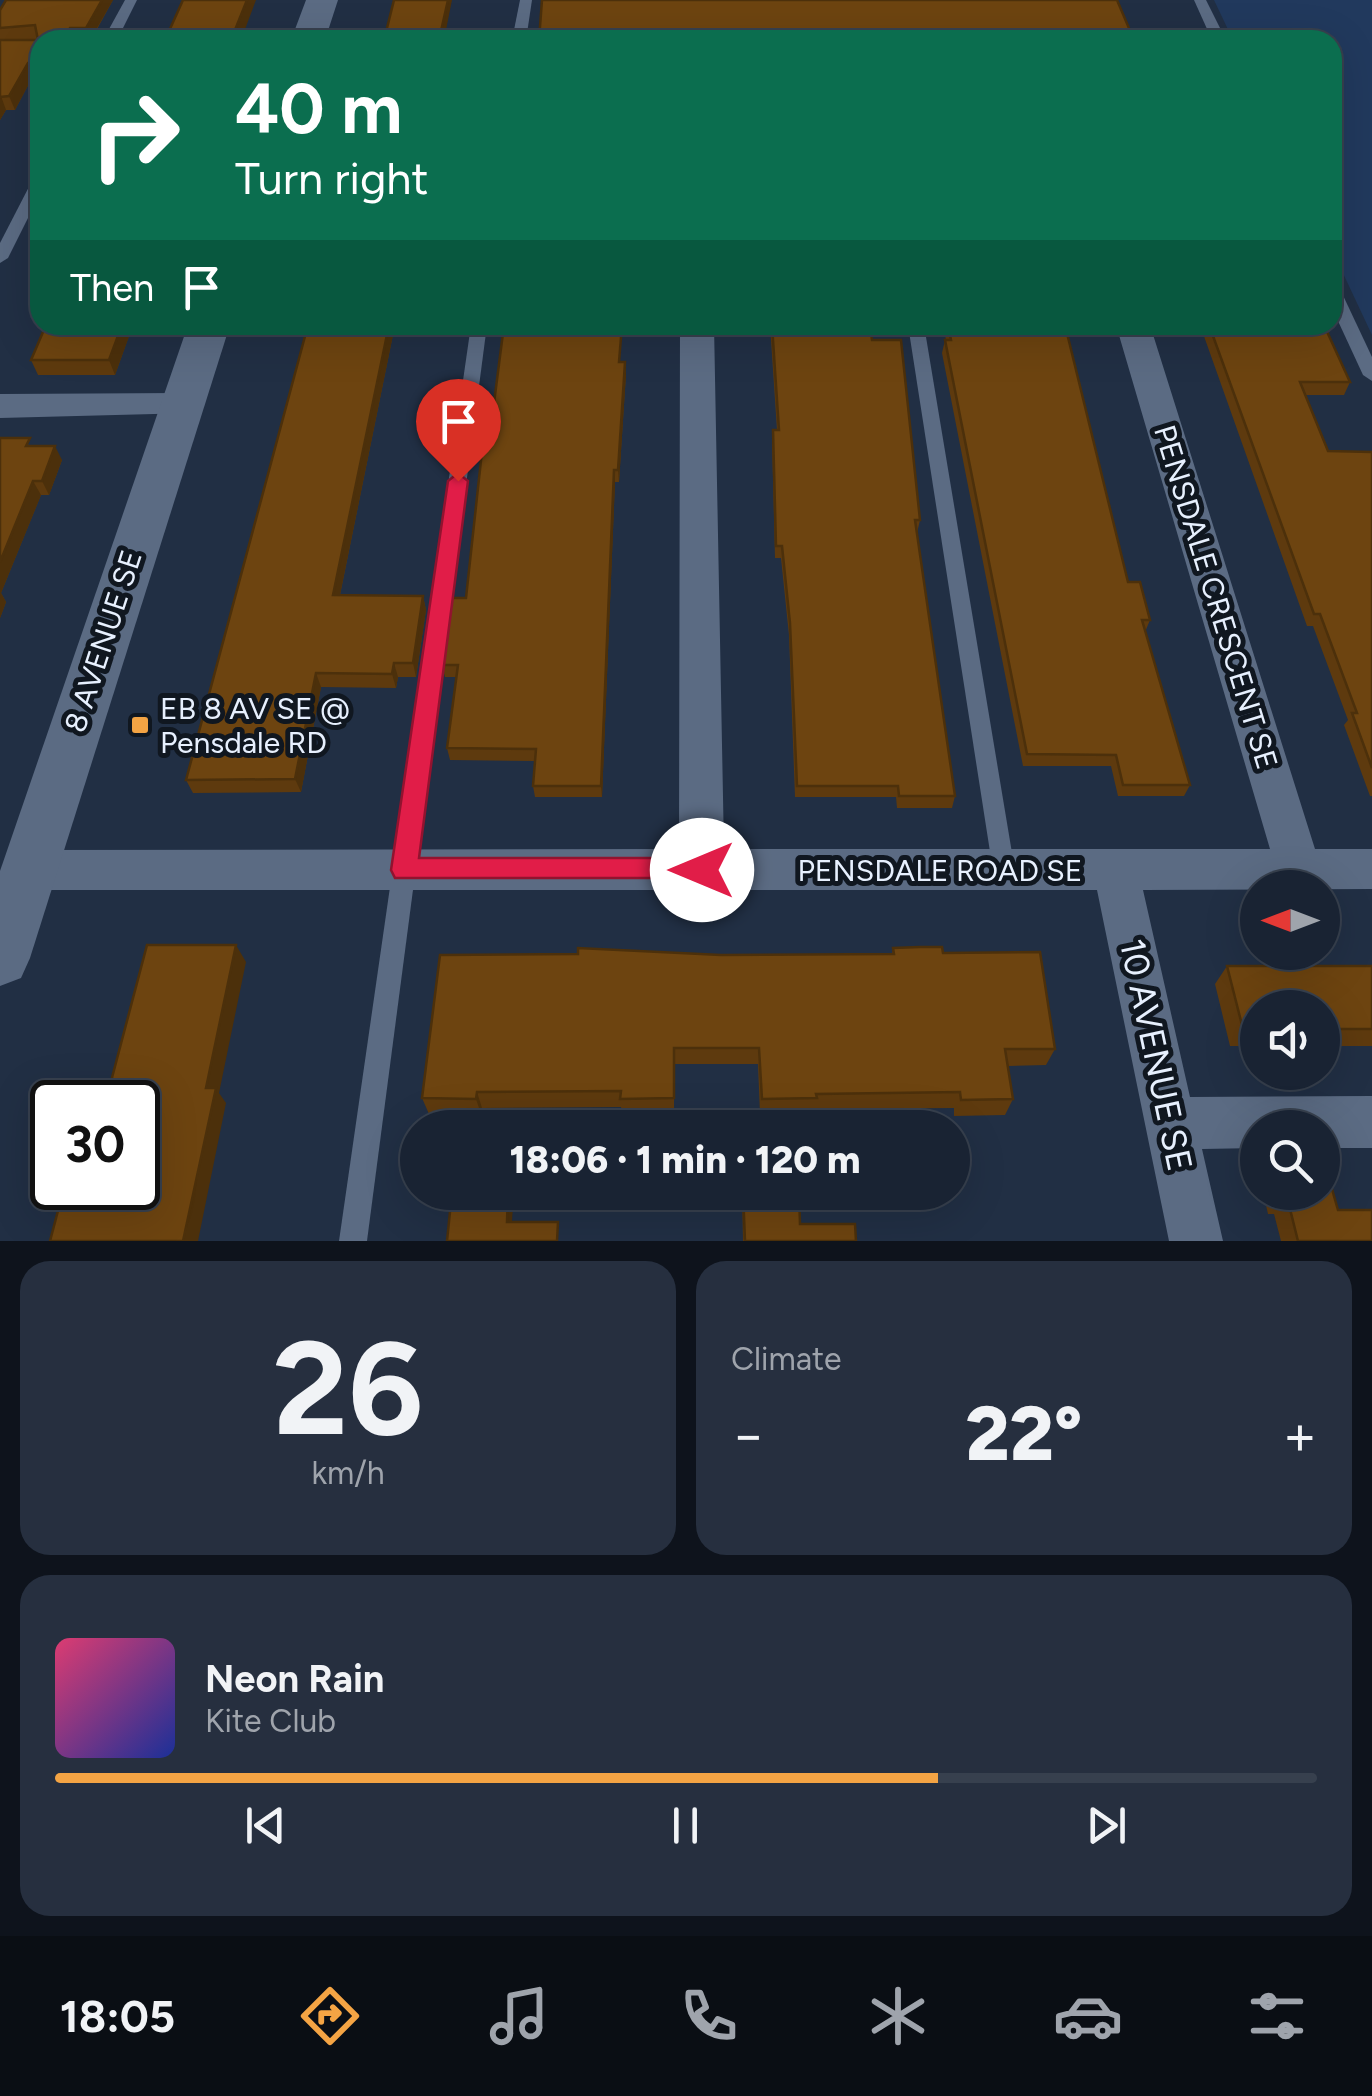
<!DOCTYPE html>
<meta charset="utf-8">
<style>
body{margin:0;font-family:Figtree,sans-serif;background:#262f3f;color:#f1f3f6;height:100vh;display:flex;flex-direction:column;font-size:38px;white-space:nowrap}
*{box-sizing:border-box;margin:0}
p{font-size:32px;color:#9fa4ac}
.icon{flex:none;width:55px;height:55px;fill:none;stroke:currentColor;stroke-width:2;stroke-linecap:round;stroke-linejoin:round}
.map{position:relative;height:1241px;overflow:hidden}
.panel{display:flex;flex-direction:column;gap:20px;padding:20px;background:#0e131c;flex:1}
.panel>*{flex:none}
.banner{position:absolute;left:30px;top:30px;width:1312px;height:305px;border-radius:30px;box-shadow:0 10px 40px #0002,0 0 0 2px #37404e;background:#0b6e4f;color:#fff;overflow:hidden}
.needle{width:65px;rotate:270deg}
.tools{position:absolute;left:1240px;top:870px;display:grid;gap:20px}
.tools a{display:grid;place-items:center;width:100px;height:100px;border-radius:50%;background:#192333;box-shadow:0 10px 40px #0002,0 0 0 2px #37404e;font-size:50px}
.speed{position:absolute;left:30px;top:1080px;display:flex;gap:20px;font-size:50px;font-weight:700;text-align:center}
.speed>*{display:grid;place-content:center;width:130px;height:130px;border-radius:50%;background:#192333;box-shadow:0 10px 40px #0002,0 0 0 2px #37404e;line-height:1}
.speed .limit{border:5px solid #111;border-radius:15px;background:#fff;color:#111}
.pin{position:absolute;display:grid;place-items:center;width:85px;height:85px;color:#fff;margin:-102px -42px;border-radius:50% 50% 50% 0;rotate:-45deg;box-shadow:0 0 10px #0007}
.pin .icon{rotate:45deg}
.me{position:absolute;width:110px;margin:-55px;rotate:270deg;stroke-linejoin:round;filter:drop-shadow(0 0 8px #0008)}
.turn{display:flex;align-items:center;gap:35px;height:210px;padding:0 40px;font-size:45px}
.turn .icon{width:130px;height:130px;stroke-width:2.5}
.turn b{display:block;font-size:70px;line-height:85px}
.then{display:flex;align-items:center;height:95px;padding:0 40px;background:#0003;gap:20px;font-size:38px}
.big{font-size:75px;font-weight:800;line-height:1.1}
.panel .tile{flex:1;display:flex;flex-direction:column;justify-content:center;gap:15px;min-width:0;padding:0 35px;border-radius:30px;background:#262f3f}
.panel .dial{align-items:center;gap:0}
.dial b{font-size:130px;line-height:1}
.song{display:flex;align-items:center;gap:30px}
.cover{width:120px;height:120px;border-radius:15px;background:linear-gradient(135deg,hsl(340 70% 55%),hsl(230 70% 35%))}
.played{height:10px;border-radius:5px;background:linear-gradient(90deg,#f4a444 70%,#37404e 70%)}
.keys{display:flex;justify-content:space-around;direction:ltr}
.heat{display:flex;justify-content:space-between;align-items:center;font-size:55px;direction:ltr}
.panel .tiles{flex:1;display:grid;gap:20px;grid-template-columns:1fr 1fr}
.tile:last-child{grid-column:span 2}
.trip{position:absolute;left:400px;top:1110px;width:570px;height:100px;border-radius:50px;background:#192333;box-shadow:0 10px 40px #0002,0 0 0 2px #37404e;font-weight:800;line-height:100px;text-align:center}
.tab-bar{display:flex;height:160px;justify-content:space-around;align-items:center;background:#0a0e14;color:#9fa4ac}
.tab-bar .icon{width:70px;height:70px}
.tab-bar .active{color:#f4a444}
.tab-bar b{font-size:45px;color:#f1f3f6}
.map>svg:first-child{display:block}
</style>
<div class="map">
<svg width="1372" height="1241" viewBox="0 0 1372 1241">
<rect width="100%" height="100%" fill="#212f44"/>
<!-- green -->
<polygon fill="#21395d" points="1214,0 1372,0 1372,335 1333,252 1332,40 1233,40"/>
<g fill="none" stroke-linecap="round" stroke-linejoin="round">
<!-- service -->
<g fill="#5b6b83" fill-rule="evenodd">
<polygon points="125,0 137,0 117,40 103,40"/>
<polygon points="520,0 532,0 526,40 512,40"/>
<polygon points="1194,0 1206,0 1226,40 1212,40"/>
<polygon points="40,175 40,194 8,258 0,263 0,243 33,179"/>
<polygon points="1332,284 1340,289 1372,357 1372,381 1363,375 1332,308"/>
<polygon points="471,325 487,325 367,1241 339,1241"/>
<polygon points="908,325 924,325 1015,871 1012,878 1004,881 996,878 993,871"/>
</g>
<!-- minor -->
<g fill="#5b6b83" fill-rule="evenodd">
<polygon points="680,325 714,325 724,849 1270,849 1116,325 1150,325 1315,849 1372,849 1372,889 1143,890 1190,1097 1372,1096 1372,1148 1322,1148 1322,1128 1258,1128 1258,1148 1202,1149 1223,1241 1169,1241 1097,890 28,890 12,884 5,870 12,856 28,850 679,849"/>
<polygon points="181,393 193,397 199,405 193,413 0,418 0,394"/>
</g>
<!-- tertiary -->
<g fill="#5b6b83" fill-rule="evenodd">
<polygon points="306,0 338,0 325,40 291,40"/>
<polygon points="188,325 230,325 30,958 21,978 0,986 0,871"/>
</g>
</g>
<!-- wall -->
<g fill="#5e3a0e">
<polygon points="113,0 91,40 40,40 40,76 33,76 15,110 6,110 0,120 0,10"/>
<polygon points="542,0 1134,40 539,40"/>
<polygon points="46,325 133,325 115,375 38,375 31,360"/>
<polygon points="308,325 395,325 340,595 423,596 426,610 416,677 398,677 396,688 321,687 301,792 193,793 186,780"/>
<polygon points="770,325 870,325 872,340 920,520 917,533 955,796 952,808 897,808 896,797 795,797 789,635 781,558 775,558 772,443 773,430 777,430"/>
<polygon points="943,325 1065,325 1128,582 1150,620 1145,632 1190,785 1184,796 1118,796 1111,766 1023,766 942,353 945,340 946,340"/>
<polygon points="1200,325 1333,325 1328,334 1350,382 1344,395 1305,395 1328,451 1372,452 1372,796 1370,796 1344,725 1348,720 1313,626 1307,626"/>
<polygon points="621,362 626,374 619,482 615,482 602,797 535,797 533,786 535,761 450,760 447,748 456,677 445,677 442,665 466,598 489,442"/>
<polygon points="0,438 34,446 62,460 49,495 41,495 1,593 6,602 0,618"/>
<polygon points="893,948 943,953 1055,1049 1046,1065 1008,1066 1013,1099 1005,1115 954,1116 954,1108 815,1109 814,1114 760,1114 758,1064 674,1064 674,1114 622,1114 621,1107 482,1108 481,1114 429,1114 422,1098 721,955 892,954"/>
<polygon points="1227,966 1372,966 1372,1046 1322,1046 1322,1008 1258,1008 1258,1046 1230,1046 1215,984"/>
<polygon points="742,1192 799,1192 800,1224 856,1241 743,1241"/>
<polygon points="1263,1192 1322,1192 1338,1210 1372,1241 1281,1241 1274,1214 1268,1214"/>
</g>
<!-- shaded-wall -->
<g fill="#4c300b">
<polygon points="102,0 113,0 90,40 86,28"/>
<polygon points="247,0 256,0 241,40 231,40"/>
<polygon points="448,0 452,0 444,40 439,40"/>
<polygon points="70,28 75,40 64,40"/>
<polygon points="28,63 33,76 15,110 9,96"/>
<polygon points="1,96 6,110 0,120 0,97"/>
<polygon points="122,325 133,325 115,375 109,360"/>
<polygon points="389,325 395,325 337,609 333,595"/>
<polygon points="625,362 626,374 619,482 618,470"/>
<polygon points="55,446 62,460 49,495 42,481"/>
<polygon points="614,470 615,482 602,797 601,786"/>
<polygon points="33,481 41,495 1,593 6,602 0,618 0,562"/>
<polygon points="423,596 426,610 416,677 413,663"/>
<polygon points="394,663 398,677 396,688 392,674"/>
<polygon points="316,673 321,687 301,792 295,779"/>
<polygon points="236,945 246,962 219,1093 226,1103 198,1241 183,1241 206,1088"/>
<polygon points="477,1092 482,1108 481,1114 476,1099"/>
<polygon points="508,1192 514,1192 511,1235 507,1222"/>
</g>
<!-- building -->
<g fill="#6d4410" stroke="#4c300b" stroke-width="2.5">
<polygon points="6,0 102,0 86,28 70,28 64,40 40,40 40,63 28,63 9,96 0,97 0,40 38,40 35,25 0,28 0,10"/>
<polygon points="183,0 247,0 231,40 165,40"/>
<polygon points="394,0 448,0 439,40 384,40"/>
<polygon points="542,0 1117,0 1134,40 945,38 945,40 539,40"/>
<polygon points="46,325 122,325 109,360 31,360"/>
<polygon points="308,325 389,325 333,595 423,596 413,663 394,663 392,674 316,673 295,779 186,780"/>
<polygon points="504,325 622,325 619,362 625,362 618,470 614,470 601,786 533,786 536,749 447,748 458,665 442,665 451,598 466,598 483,442 489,442"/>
<polygon points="772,325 870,325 872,340 901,340 920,520 915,520 955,796 899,796 898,786 797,786 790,623 782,546 776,546 773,430 779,430"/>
<polygon points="948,325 1065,325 1128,582 1140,582 1150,620 1142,620 1190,785 1123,785 1116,755 1027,754 945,340 951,340"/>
<polygon points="1209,325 1324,325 1350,382 1300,382 1328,451 1372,452 1372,768 1352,713 1357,713 1320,614 1314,614"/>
<polygon points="0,438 30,438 26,446 55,446 42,481 33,481 0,562"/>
<polygon points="147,945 236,945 206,1088 216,1088 183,1241 50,1241 64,1188 138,1188 138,1102 87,1102 90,1089 109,1089"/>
<polygon points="920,947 942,947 943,953 1040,952 1055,1049 1005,1049 1013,1099 961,1100 960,1092 816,1094 817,1098 762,1099 759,1048 674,1048 674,1098 620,1099 621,1091 477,1092 476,1099 422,1098 440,955 578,954 578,948 721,955 894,954 893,948"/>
<polygon points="1227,966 1372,966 1372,1029 1322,1029 1322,1008 1258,1008 1258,1029 1243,1029"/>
<polygon points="1322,1154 1338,1210 1372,1210 1372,1241 1298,1241 1288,1201 1282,1201 1280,1192 1322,1192"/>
<polygon points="452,1192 508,1192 507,1222 558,1222 557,1241 447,1241"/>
<polygon points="743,1192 799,1192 800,1224 855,1224 856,1241 745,1241"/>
</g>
<!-- route -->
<polygon fill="#e11d48" stroke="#92132f" stroke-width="2.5" points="458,473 468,481 419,858 702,858 711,862 715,870 711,878 395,878 391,870 448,481"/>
<!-- markers -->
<rect fill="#f4a444" stroke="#101720" stroke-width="4" x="130" y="715" width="20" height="20" rx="5"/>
<g text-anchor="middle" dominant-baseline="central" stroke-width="10" stroke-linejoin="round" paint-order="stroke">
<!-- street labels -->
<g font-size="30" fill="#e7f0fe" stroke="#101720">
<text transform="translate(1216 597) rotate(73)">PENSDALE CRESCENT SE</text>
<text transform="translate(103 641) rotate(-72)">8 AVENUE SE</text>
<text x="940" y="870">PENSDALE ROAD SE</text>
</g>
<!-- poi labels -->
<g font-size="30" fill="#e7f0fe" stroke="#101720" text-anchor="start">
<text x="160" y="708">EB 8 AV SE @<tspan x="160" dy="34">Pensdale RD</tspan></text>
</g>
<!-- near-street labels -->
<g font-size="35" fill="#e7f0fe" stroke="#101720">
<text transform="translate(1156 1055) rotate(78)">10 AVENUE SE</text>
</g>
</g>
</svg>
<div class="tools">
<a><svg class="needle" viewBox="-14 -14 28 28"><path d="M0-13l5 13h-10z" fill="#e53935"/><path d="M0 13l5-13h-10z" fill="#9fa4ac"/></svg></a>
<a><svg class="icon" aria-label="sound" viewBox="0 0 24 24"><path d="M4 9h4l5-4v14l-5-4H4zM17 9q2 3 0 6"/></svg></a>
<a><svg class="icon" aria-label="search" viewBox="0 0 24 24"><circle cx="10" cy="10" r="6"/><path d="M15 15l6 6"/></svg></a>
</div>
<div class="speed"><div class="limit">30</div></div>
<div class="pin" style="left:458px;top:481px;background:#d93025"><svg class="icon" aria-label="arrive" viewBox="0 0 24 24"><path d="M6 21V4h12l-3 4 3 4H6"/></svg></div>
<svg class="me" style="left:702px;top:870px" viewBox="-20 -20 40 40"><circle r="19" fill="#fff"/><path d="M0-13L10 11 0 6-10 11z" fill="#e11d48"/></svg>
<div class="trip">18:06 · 1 min · 120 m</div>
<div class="banner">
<div class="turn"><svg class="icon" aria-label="right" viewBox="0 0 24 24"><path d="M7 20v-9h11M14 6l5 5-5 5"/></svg><div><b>40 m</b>Turn right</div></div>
<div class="then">Then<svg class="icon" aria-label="arrive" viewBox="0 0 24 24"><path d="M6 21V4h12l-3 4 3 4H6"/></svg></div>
</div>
</div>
<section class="panel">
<div class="tiles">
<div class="tile dial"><b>26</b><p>km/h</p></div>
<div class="tile"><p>Climate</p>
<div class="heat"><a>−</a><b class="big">22°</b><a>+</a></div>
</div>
<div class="tile">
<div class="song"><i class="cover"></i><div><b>Neon Rain</b><p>Kite Club</p></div></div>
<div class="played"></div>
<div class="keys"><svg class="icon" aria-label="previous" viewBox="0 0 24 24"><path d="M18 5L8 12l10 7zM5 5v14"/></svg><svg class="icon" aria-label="pause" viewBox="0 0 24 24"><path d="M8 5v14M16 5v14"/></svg><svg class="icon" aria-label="next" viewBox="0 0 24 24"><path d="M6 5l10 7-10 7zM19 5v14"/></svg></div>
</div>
</div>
</section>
<nav class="tab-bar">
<b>18:05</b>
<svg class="icon active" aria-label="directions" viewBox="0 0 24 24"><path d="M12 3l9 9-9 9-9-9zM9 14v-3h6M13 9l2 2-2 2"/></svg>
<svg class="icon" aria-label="music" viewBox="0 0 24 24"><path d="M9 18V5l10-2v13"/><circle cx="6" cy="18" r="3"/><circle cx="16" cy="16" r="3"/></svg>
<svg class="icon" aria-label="phone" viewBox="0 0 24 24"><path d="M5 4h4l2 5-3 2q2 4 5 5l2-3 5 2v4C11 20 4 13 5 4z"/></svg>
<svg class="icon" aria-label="climate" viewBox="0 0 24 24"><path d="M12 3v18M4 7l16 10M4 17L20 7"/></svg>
<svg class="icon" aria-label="car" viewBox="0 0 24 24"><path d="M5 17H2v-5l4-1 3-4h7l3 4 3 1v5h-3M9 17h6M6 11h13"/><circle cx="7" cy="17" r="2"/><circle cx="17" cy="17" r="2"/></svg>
<svg class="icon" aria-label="filters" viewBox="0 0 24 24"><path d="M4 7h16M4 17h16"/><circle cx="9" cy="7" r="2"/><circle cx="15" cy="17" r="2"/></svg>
</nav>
